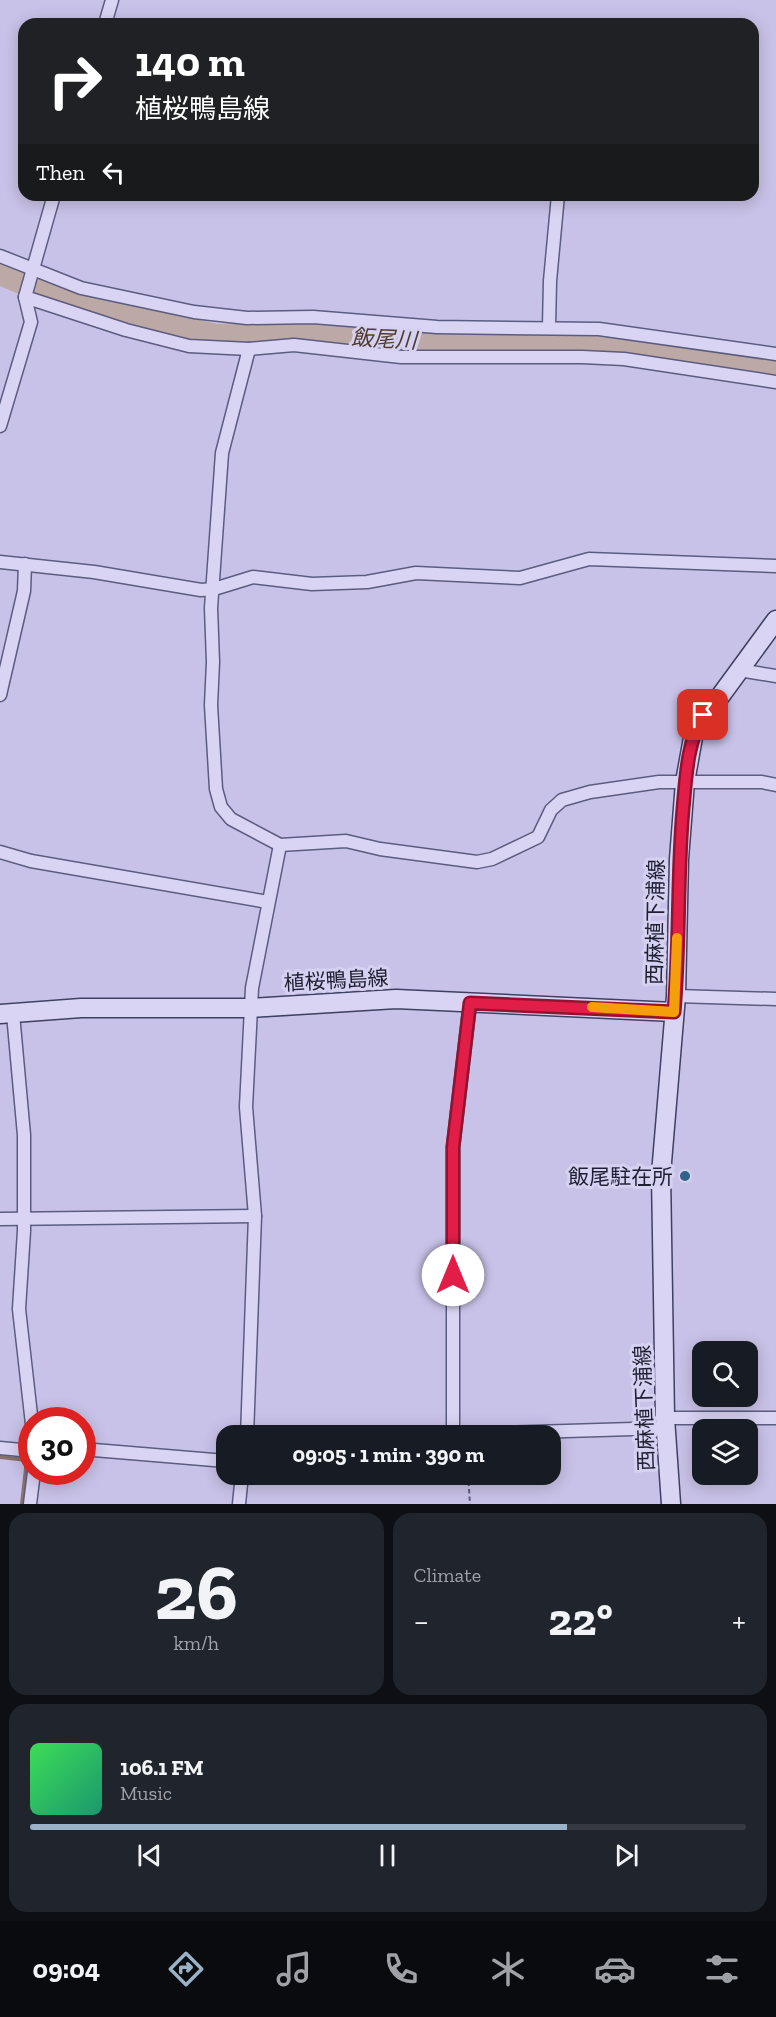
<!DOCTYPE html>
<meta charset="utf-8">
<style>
body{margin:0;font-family:"Zilla Slab","Noto Sans JP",serif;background:#20242c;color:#f1f3f6;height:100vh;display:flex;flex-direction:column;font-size:22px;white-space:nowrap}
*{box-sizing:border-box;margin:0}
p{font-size:20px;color:#9ea1a6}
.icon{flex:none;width:33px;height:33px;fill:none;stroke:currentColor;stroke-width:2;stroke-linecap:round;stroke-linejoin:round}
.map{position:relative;height:1504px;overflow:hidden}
.sheet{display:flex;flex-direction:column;gap:9px;padding:9px;background:#0d0f14;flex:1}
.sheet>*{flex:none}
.hud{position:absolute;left:18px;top:18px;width:741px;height:183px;border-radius:18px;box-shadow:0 3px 15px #0003;background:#202124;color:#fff;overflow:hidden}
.controls{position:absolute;left:692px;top:1341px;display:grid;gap:12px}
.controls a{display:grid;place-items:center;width:66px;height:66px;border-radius:12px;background:#171b24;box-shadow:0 3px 15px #0003;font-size:30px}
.speed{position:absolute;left:18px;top:1407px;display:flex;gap:12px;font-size:30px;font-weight:700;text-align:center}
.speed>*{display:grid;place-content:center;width:78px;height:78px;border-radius:50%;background:#171b24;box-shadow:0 3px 15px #0003;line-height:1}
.speed .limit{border:9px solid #d22;background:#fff;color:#111}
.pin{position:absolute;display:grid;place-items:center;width:51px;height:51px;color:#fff;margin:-26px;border-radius:12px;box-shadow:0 3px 9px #0006}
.me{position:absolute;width:66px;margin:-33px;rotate:0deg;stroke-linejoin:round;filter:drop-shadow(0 0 4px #0008)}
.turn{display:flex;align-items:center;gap:21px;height:126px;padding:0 18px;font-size:27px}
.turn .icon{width:78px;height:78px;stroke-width:2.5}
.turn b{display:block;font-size:42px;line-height:51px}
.then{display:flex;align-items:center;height:57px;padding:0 18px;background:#0003;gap:12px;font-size:22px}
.big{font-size:45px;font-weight:700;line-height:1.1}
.sheet .widget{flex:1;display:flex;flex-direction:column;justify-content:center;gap:9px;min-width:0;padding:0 21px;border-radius:18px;background:#20242c}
.sheet .dial{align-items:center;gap:0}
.dial b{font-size:78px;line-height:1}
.song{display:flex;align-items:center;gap:18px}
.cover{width:72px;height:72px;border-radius:9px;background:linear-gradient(135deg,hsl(130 70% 55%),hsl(160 70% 35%))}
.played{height:6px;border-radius:3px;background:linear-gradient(90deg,#9bb1c5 75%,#363941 75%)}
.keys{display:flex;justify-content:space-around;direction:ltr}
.heat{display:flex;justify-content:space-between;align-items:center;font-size:33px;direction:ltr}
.sheet .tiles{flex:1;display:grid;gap:9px;grid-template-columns:1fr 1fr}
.widget:last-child{grid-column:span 2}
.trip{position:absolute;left:216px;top:1425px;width:345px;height:60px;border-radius:18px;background:#171b24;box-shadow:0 3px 15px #0003;font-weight:700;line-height:60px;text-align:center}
.menu{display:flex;height:96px;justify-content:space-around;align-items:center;background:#090b0e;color:#9ea1a6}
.menu .icon{width:42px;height:42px}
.menu .active{color:#9bb1c5}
.menu b{font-size:27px;color:#f1f3f6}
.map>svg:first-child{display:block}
</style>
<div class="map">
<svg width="776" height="1504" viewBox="0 0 776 1504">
<rect width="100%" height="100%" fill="#c9c2e8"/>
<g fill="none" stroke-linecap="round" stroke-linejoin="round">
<!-- stream -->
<polyline stroke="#88726c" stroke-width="4" points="0,1457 27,1460 22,1504"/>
<!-- river -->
<polyline stroke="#bca8a4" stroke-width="24" points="0,273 44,292 154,322 216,336 285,333 393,340 590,345 776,372"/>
<!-- street casing -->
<g stroke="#5b5c80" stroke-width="15">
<g id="street">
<polyline points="105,24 112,0"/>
<polyline points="0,256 81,288 194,312 247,318 313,317 437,327 599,329 776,354"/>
<polyline points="25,297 126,330 189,346 249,349 294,345 401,357 582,357 624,359 776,382"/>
<polyline points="549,327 550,281 558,195"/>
<polyline points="249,349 222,453 211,608 213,662 211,705 216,789 221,807 231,819 280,845 346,841 380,849 477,862 492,859 538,837 551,810 562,800 590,792 659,782 762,782 776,785"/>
<polyline points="0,426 31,322 25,297 54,195"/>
<polyline points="0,562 94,572 201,590 214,589 253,577 312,584 367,582 416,573 520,578 589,559 776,566"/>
<polyline points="739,670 776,676"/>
<polyline points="0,695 24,591 25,564"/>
<polyline points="0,852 31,861 268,902"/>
<polyline points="676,996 776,999"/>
<polyline points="13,1014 24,1135 24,1231 19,1309 32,1424"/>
<polyline points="0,1219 255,1216"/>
<polyline points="665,1418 776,1418"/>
<polyline points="453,1434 453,1147 470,1003"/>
<polyline points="247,1436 255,1216 246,1107 252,988 280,845"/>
<polyline points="402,1436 666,1428"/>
<polyline points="0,1448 32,1451"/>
<polyline points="82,1449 226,1461"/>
<polyline points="30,1504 34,1472"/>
<polyline points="239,1504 242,1474"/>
</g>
</g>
<!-- secondary casing -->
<g stroke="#3f4062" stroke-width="21">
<g id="secondary">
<polyline points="0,1014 81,1008 251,1008 396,999 674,1012"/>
<polyline points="671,1504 665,1418 661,1174 676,996 679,859 685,782 694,732 776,620"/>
</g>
</g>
<!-- path -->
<polyline stroke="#5b5c80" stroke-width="2" stroke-dasharray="4.5 3" stroke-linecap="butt" points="468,1474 470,1504"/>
<!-- street -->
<use href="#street" stroke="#dad4f4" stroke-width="12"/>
<!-- secondary -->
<use href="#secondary" stroke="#dad4f4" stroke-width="18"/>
</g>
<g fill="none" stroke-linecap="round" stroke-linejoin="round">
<!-- route casing -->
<g stroke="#92132f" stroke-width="15">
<path id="route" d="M 453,1275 L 453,1147 L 470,1003 L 674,1012 C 680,944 677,876 683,809 C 686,777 687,743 703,715"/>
</g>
<!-- route -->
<use href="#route" stroke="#e11d48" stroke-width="10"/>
<!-- slow -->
<polyline stroke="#f59e0b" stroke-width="10" points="592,1007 674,1012 677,938"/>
</g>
<!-- markers -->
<circle fill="#326189" stroke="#d6d1f1" stroke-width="2" cx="685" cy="1176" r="6"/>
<g text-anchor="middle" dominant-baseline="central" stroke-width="6" stroke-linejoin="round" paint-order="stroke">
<!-- street labels -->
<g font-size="21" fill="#1e1f32" stroke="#d6d1f1">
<text transform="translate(655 922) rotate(-89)">西麻植下浦線</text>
<text transform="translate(336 980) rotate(-3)">植桜鴨島線</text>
<text transform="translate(644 1408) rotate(-92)">西麻植下浦線</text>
</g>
<!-- poi labels -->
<g font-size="21" fill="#1e1f32" stroke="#d6d1f1" text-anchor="end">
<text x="673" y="1176">飯尾駐在所</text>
</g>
<!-- water labels -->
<g font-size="22" font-style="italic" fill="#503c2f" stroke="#d6d1f1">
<text transform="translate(384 339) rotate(3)">飯尾川</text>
</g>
</g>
</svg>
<div class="controls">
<a><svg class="icon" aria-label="search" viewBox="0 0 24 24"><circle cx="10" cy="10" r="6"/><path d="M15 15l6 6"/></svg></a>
<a><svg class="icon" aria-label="layers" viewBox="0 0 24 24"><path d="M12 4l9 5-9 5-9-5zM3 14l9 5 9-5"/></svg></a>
</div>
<div class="speed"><div class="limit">30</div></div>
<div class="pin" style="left:703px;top:715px;background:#d93025"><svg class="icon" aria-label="arrive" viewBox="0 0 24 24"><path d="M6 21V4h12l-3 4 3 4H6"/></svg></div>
<svg class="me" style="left:453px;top:1275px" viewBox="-20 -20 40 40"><circle r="19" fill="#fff"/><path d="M0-13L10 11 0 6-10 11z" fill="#e11d48"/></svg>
<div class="trip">09:05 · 1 min · 390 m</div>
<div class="hud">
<div class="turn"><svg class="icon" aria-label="right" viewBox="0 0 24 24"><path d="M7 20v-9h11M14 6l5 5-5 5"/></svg><div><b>140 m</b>植桜鴨島線</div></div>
<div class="then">Then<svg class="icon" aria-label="left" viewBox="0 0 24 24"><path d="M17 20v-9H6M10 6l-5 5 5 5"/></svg></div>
</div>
</div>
<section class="sheet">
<div class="tiles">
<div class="widget dial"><b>26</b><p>km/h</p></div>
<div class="widget"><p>Climate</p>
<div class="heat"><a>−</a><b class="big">22°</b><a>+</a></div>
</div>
<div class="widget">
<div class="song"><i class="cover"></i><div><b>106.1 FM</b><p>Music</p></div></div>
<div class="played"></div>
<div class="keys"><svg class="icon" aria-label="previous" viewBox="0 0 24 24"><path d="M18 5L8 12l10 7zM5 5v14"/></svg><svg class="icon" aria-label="pause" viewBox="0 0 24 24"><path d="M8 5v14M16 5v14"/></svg><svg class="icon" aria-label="next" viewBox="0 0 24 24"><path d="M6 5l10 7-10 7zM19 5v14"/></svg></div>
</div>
</div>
</section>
<nav class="menu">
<b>09:04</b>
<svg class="icon active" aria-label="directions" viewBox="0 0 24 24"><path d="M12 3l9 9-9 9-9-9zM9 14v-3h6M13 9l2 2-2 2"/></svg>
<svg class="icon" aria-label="music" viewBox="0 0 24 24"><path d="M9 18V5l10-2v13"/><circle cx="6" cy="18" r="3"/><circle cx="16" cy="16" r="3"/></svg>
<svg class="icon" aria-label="phone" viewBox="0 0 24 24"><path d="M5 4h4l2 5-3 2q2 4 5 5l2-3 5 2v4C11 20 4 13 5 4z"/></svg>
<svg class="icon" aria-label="climate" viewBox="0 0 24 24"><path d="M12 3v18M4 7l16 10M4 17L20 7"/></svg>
<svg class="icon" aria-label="car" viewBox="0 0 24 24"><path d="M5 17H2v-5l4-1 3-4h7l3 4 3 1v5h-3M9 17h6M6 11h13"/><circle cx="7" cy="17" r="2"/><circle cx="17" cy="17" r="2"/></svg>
<svg class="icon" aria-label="filters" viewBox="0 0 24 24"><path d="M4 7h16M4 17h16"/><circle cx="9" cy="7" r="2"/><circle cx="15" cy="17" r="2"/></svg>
</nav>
